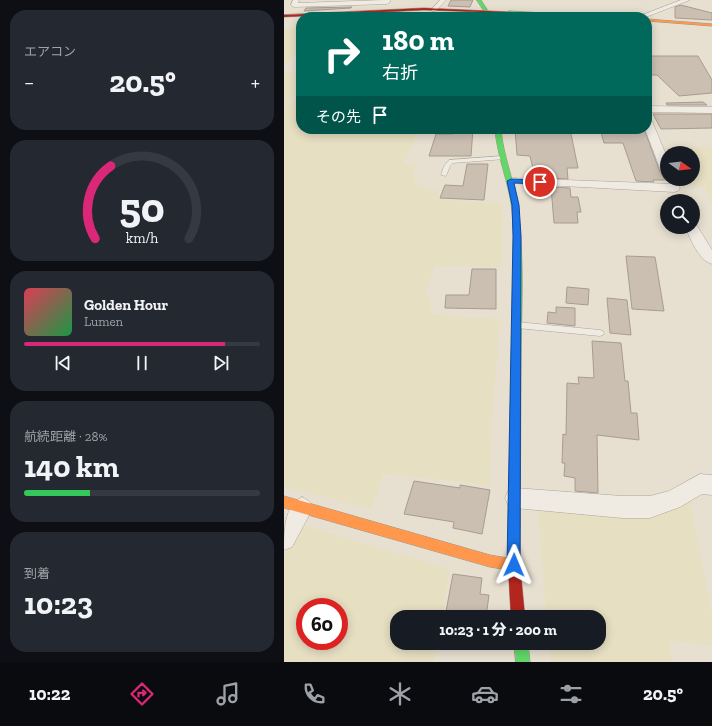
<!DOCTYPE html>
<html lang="ja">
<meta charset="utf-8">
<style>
body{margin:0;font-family:"Zilla Slab","Noto Sans JP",serif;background:#242831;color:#f1f3f6;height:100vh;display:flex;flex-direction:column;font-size:15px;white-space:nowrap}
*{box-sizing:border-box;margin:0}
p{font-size:13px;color:#9ea1a6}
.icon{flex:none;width:22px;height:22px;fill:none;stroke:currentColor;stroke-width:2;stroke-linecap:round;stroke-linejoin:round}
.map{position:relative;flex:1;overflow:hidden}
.drawer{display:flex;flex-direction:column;gap:10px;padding:10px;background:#0d0f14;width:284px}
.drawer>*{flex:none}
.hud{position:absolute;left:12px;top:12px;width:356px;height:122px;border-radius:16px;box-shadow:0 2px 10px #0003;background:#00695c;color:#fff;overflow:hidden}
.needle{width:26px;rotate:104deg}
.buttons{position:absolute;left:376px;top:146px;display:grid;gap:8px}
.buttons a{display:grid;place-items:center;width:40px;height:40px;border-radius:50%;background:#171b24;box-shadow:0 2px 10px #0003;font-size:20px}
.speed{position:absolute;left:12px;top:598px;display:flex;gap:8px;font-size:20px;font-weight:700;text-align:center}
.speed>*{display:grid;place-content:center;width:52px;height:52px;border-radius:50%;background:#171b24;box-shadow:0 2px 10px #0003;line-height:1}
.speed .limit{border:6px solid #d22;background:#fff;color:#111}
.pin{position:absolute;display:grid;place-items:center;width:34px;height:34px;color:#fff;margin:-17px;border:2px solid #fff;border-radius:50%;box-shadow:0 1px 4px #0007}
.me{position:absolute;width:44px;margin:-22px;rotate:1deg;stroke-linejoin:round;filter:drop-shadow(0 0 3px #0008)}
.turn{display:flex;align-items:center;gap:14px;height:84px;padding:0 20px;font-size:18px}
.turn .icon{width:52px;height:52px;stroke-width:2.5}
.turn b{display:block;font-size:28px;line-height:34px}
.then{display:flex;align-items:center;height:38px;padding:0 20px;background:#0003;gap:8px;font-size:15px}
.big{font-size:30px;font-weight:800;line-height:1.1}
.drawer .card{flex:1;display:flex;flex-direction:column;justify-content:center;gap:6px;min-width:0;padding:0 14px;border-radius:16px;background:#242831}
.drawer .dial{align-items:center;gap:0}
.dial svg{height:104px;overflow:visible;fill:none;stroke:#363941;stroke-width:7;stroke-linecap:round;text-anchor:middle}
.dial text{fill:#f1f3f6;stroke:none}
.song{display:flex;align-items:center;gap:12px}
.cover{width:48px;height:48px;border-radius:6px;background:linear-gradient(135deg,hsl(350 70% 55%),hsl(140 70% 35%))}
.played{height:4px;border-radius:2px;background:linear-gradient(90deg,#db2777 85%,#363941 85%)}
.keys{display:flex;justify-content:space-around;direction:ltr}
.heat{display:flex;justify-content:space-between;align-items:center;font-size:22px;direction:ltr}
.charge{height:6px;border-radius:3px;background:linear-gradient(90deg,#34c759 28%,#363941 0)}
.trip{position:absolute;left:106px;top:610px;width:216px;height:40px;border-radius:16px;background:#171b24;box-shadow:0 2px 10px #0003;font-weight:800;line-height:40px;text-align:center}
.tabs{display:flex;height:64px;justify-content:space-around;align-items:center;background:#090b0e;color:#9ea1a6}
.tabs .icon{width:28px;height:28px}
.tabs .on{color:#db2777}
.tabs b{font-size:18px;color:#f1f3f6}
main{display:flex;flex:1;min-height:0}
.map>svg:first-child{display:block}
</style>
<main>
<section class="drawer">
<div class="card"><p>エアコン</p>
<div class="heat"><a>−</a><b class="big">20.5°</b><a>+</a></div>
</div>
<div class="card dial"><svg viewBox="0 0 100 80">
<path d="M14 69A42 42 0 1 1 86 69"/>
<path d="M14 69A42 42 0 0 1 26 13" stroke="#db2777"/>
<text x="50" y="56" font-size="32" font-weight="700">50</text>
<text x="50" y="72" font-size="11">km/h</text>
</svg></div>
<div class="card">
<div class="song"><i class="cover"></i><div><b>Golden Hour</b><p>Lumen</p></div></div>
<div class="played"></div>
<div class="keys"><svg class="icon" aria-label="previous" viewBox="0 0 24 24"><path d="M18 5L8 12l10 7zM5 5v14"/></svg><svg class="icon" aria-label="pause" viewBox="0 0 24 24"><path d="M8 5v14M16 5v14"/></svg><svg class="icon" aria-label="next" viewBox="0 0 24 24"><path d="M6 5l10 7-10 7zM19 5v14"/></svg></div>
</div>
<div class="card"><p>航続距離 · 28%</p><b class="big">140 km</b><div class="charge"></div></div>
<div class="card"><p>到着</p><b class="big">10:23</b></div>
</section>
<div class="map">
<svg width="428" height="662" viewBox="0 0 428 662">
<rect width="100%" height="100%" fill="#e7e0d1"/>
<!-- farmland -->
<g fill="#e6dfc2" fill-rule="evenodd">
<polygon points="17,28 17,48 0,65 0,29"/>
<polygon points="0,72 17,73 17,92 0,104"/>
<polygon points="17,95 17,129 136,129 120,164 132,165 129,175 133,186 155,191 153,199 218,204 219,233 218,267 150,266 142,294 147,302 147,313 183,318 216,319 208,422 206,485 99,474 88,509 0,487 0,107"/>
<polygon points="380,147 428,147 428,202 421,187 396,185 393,179 409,179 409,153 383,153 383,155"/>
<polygon points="406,499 428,614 428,646 386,640 388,662 267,662 265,643 315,643 315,617 262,617 254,508"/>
<path d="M 22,526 L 166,569 L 158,617 L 113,617 L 113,643 L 153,643 L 150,662 L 0,662 L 0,554 L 13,530 ZM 21,607 L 55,607 L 55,641 L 21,641 Z"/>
</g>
<!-- building -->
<g fill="#cbbfb2" stroke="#a89c90">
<polygon points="167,0 189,0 186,7 164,6"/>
<polygon points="397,5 428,13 428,20 391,18 391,7"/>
<polygon points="68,7 67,8 20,11 22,8"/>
<polygon points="363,56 414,56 428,80 428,93 395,96 373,75 363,75"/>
<polygon points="419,102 423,105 383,105 382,103"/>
<polygon points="369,114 428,114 428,128 377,129"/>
<polygon points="172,129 189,129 187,156 145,156 152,134 169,134"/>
<polygon points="231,129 286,129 294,168 283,168 284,179 251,177 246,156 233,155"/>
<polygon points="316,129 360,129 376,172 381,180 369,180 370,182 352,181 339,143 320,143"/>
<polygon points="183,164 204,164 200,200 156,198 161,185 179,186"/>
<polygon points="267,187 286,188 287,197 294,197 297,212 293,212 294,223 270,223"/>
<polygon points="342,256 371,257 380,311 348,309"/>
<polygon points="188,269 212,269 212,309 161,308 162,295 185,295"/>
<polygon points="283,287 305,289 304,305 282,303"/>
<polygon points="323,298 343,300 347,335 326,333"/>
<polygon points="272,307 291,308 291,326 263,323 264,312 272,313"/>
<polygon points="308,341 337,343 341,381 344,381 347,413 353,413 355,440 313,435 314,493 291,491 291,478 280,476 281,463 278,463 279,434 282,435 283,383 295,384 294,377 310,378"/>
<polygon points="130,481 176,488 176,485 206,490 198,534 169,528 170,522 120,514"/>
<polygon points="169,574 198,578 196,594 205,595 202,617 161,617"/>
</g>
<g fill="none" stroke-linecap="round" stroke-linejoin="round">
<!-- lane casing -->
<g stroke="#ada599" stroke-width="1">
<g id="lane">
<polygon points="219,156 222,158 221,159 169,163 166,166 162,176 157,175 160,166 165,160"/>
<polygon points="233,322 316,330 319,331 320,333 319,335 316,336 233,328 229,325"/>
</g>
</g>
<!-- street casing -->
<g stroke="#ada599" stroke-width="1">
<g id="street">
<polygon points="9,0 15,0 14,3 100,0 106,0 106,2 103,4 10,7 7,5"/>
<polygon points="156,0 162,0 152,11 148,11 148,9"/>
<polygon points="397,0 406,0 362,17 353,17"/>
<polygon points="363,106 428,107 428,113 363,112"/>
<polygon points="363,118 368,121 383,157 383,174 379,173 377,171 361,129 363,129"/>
<polygon points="227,178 390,184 394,185 396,188 394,191 390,192 223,183 221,181 223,179"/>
<path d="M 409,224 L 412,224 L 428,250 L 428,264 C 414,260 407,239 401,227 L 409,227 Z"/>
<polygon points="416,474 428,475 428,495 418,494 396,507 366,518 338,518 231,508 224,505 221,498 224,491 231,488 338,496 366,496 385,491"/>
<path d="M 18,497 L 25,501 L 29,508 L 8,547 L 0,550 C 0,531 0,506 18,497 Z"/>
</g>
</g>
<!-- fast casing -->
<g stroke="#9c958a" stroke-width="1">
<g id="fast">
<polygon points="193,0 197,0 208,17 204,17"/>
<polygon points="225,11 312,16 314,17 226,13"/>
<path d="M 211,129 L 217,129 C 219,156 231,182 234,209 C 241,261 237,315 237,367 L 235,370 L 232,371 L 229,370 L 227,367 C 228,315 233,262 228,210 C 225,183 213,157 211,129 Z"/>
<polygon points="230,643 244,643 246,662 232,662"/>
</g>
</g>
<!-- slow casing -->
<g stroke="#9c958a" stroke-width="1">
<g id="slow">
<polygon points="363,19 428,24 428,26 363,21"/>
<polygon points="0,496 206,555 235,560 236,565 235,570 230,571 206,567 0,508"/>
</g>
</g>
<!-- jam casing -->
<g stroke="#9c958a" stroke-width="1">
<g id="jam">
<polygon points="140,8 228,12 226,13 140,10 0,17 0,15"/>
<polygon points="232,363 235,364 237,367 236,565 241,617 227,617 224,565 227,367 229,364"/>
</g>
</g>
<!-- lane -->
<use href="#lane" fill="#efebe3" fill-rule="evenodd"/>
<!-- street -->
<use href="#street" fill="#efebe3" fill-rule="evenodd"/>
<!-- fast -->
<use href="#fast" fill="#63d668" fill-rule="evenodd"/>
<!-- slow -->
<use href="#slow" fill="#ff974d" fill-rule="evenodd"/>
<!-- jam -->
<use href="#jam" fill="#b3261e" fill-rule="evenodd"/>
</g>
<!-- route -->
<polygon fill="#1a73e8" stroke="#114b97" points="227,179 256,180 260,182 256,184 230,183 235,205 237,236 236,565 234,570 230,572 225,570 223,565 229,236 228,205 223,181"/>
</svg>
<div class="buttons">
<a><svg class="needle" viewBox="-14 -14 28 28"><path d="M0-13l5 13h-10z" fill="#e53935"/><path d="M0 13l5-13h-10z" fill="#9ea1a6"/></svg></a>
<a><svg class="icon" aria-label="search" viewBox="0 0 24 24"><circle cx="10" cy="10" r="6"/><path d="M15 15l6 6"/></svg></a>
</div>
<div class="speed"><div class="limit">60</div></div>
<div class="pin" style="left:256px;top:182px;background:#d93025"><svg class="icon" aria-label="arrive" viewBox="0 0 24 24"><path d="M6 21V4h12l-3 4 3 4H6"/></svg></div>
<svg class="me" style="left:230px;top:565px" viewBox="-20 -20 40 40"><path d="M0-17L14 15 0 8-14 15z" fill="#1a73e8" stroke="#fff" stroke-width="4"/></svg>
<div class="trip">10:23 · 1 分 · 200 m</div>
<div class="hud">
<div class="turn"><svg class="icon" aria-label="right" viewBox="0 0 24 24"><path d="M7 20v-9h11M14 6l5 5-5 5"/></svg><div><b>180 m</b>右折</div></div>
<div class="then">その先<svg class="icon" aria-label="arrive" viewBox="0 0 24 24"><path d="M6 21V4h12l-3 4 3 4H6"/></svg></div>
</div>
</div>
</main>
<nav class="tabs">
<b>10:22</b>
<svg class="icon on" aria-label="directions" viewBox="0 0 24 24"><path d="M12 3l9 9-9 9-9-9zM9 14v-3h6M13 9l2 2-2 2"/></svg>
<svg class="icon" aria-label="music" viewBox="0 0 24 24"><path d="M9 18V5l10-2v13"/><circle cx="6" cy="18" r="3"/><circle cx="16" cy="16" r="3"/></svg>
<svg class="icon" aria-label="phone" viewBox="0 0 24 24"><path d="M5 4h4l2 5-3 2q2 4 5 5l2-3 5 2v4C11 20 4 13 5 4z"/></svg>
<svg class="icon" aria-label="climate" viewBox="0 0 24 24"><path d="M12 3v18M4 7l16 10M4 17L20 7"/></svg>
<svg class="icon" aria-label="car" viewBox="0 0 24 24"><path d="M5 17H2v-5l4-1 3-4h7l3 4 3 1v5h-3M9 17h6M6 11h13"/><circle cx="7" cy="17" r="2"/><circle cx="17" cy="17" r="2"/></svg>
<svg class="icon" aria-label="filters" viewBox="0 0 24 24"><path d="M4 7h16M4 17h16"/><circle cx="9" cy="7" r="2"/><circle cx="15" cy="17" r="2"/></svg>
<b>20.5°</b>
</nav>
